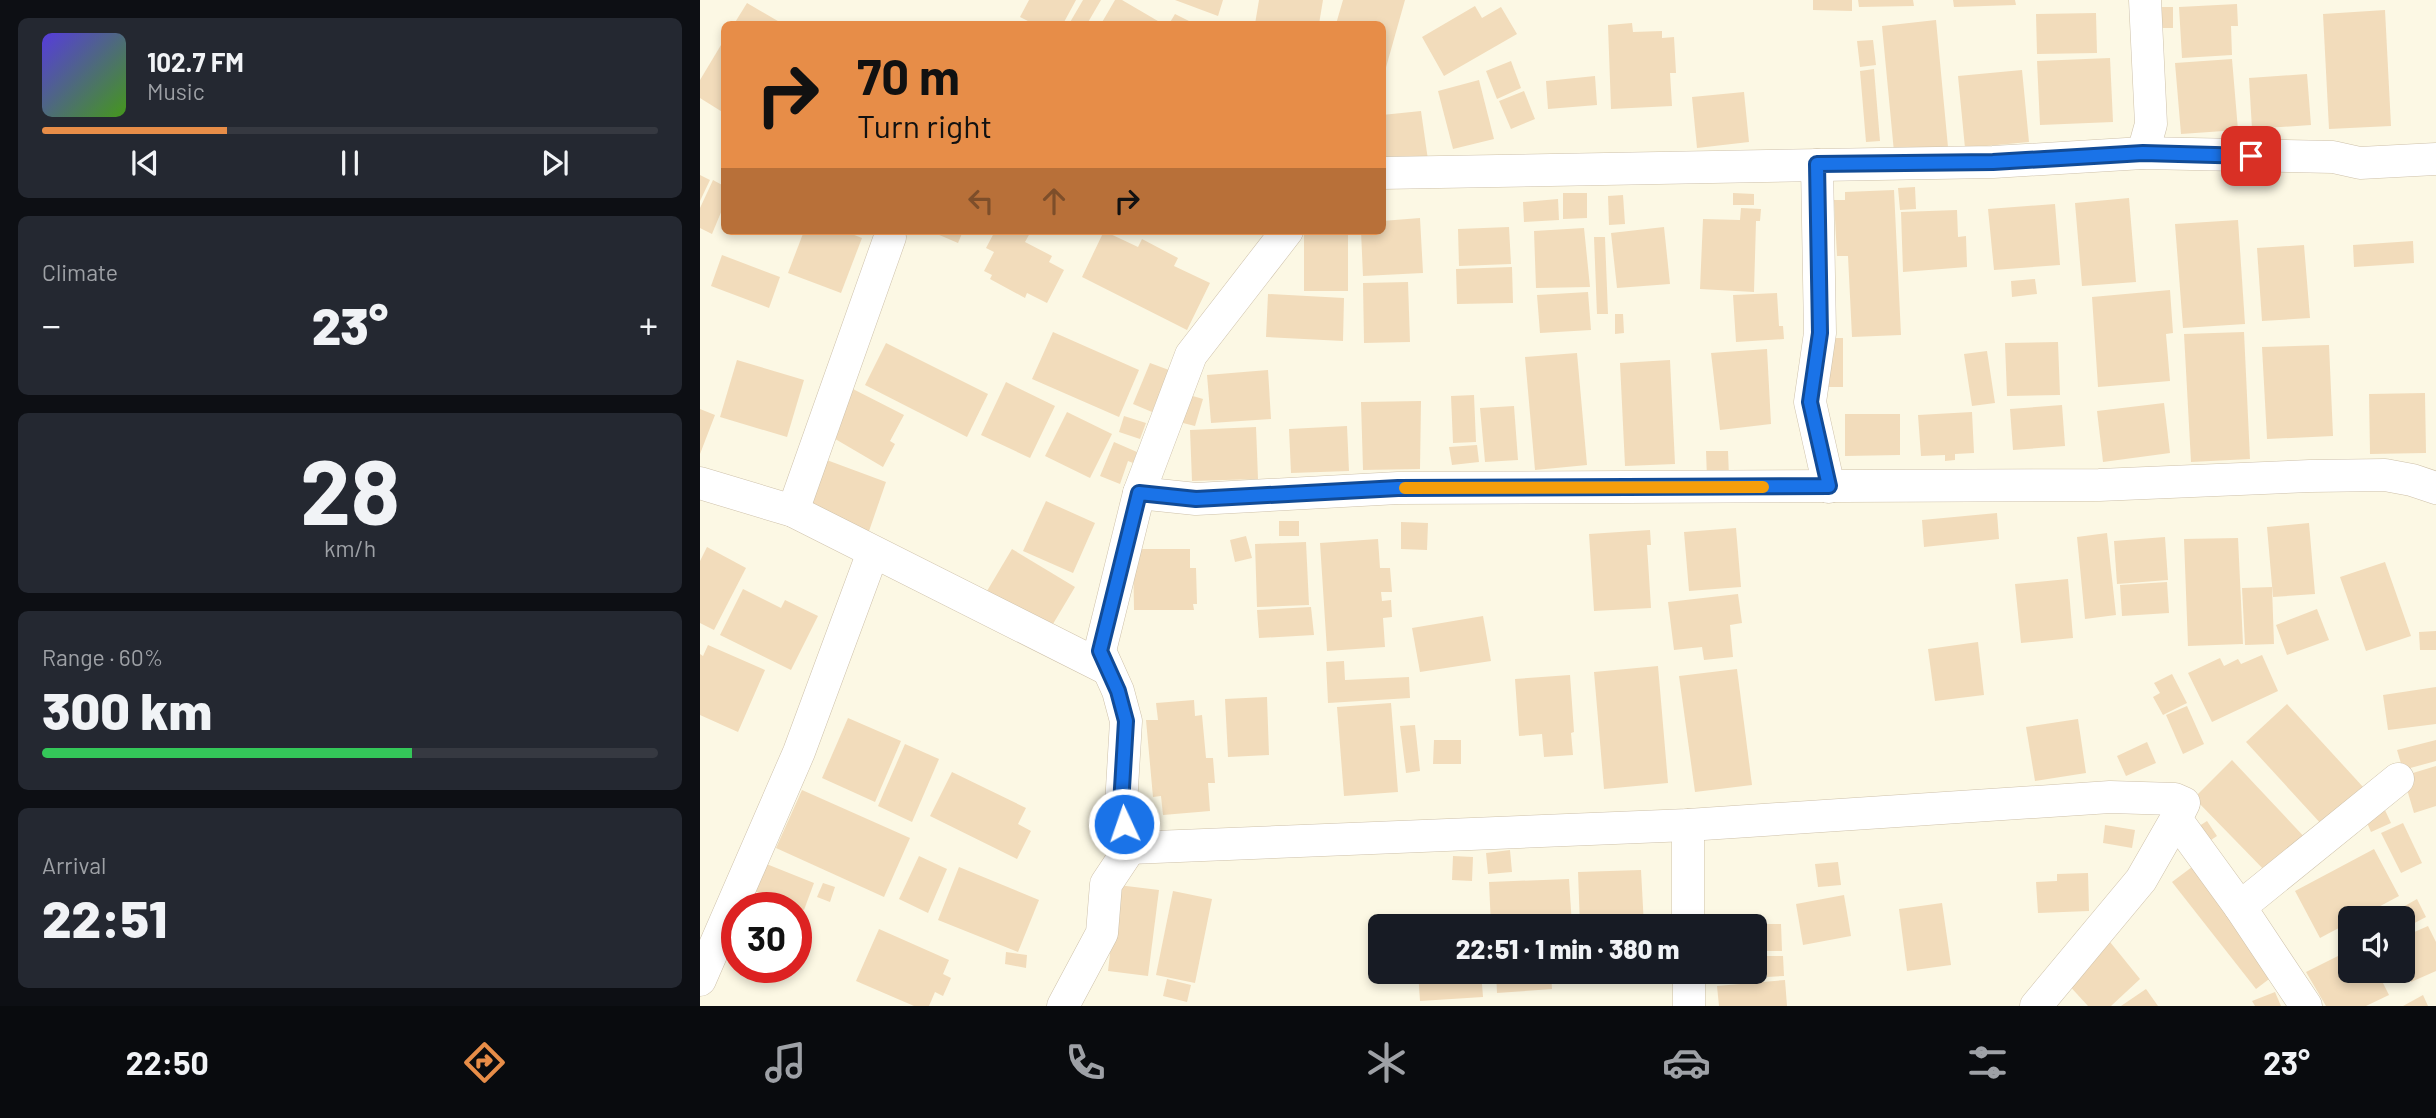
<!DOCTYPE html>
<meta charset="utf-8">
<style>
body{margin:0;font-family:Barlow,sans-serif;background:#242831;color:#f1f3f6;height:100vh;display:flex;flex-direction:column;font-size:26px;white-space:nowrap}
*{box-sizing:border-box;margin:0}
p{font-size:23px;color:#9ea1a6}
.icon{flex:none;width:38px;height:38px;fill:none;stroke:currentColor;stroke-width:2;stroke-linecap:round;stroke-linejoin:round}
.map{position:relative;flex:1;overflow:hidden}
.details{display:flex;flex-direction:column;gap:18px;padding:18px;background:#0d0f14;width:700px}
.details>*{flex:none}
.banner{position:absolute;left:21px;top:21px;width:665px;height:214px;border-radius:10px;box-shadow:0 4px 10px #0003;background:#e78d48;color:#111;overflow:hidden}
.fabs{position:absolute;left:1638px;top:906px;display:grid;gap:14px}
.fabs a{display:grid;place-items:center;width:77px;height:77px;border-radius:10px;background:#171b24;box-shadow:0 4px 10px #0003;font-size:35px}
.speed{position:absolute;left:21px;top:892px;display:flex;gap:14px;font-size:35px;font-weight:700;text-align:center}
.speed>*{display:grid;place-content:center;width:91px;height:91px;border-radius:50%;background:#171b24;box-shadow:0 4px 10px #0003;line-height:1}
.speed .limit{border:10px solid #d22;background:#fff;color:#111}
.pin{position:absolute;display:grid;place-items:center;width:60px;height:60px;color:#fff;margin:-30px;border-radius:14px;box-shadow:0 4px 10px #0006}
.me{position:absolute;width:77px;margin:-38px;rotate:357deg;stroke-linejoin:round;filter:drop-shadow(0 0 5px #0008)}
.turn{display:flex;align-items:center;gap:24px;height:147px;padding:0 21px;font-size:32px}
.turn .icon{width:91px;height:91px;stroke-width:2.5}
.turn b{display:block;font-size:49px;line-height:60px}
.lanes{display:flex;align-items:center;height:66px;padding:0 21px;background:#0003;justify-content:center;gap:35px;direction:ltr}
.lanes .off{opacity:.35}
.big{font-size:52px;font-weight:800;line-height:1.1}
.details .tile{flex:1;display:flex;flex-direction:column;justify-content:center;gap:10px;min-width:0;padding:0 24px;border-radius:10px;background:#242831}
.details .dial{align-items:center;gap:0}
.dial b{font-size:91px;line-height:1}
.song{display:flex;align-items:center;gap:21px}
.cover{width:84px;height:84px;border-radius:10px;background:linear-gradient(135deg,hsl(250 70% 55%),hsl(100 70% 35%))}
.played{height:7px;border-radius:4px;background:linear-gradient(90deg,#e78d48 30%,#363941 30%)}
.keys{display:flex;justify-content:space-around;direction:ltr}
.heat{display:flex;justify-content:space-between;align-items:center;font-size:38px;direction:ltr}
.charge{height:10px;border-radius:5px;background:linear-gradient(90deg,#34c759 60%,#363941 0)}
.trip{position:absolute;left:668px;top:914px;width:399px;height:70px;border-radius:10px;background:#171b24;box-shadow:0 4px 10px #0003;font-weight:800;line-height:70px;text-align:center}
.tab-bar{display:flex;height:112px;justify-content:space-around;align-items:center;background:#090b0e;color:#9ea1a6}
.tab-bar .icon{width:49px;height:49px}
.tab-bar .current{color:#e78d48}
.tab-bar b{font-size:32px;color:#f1f3f6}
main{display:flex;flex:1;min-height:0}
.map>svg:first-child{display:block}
</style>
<main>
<section class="details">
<div class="tile">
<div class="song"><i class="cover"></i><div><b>102.7 FM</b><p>Music</p></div></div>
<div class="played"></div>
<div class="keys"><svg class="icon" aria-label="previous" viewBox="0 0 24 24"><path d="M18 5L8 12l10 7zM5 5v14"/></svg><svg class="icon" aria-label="pause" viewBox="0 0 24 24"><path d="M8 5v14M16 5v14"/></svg><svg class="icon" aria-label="next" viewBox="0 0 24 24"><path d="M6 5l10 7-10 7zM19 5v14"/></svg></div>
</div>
<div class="tile"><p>Climate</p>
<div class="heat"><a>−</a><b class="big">23°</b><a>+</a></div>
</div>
<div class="tile dial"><b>28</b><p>km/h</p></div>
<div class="tile"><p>Range · 60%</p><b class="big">300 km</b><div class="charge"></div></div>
<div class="tile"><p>Arrival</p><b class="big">22:51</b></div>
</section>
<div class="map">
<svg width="1736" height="1006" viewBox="0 0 1736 1006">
<rect width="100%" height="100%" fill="#fcf8e4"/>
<!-- building -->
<g fill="#f2dcbb">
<polygon points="329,0 376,0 363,24 334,24 320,17"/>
<polygon points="383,0 401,0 387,24 369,24"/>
<polygon points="415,0 422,0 463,24 401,24"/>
<polygon points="475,0 523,0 518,16"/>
<polygon points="559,0 623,0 619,24 555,24"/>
<polygon points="643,0 705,0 683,78 682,24 636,24"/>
<polygon points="1113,0 1152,0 1152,11 1113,10"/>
<polygon points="1158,0 1213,0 1214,6 1159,7"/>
<polygon points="1253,0 1315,0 1316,5 1254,7"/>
<polygon points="47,3 83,24 34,24"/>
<polygon points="1537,4 1538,26 1531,26 1532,55 1482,58 1479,7"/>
<polygon points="775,6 782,18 801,7 817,34 744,76 722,37"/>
<polygon points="1454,7 1473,7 1473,28 1455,28"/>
<polygon points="1685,10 1691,126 1629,129 1623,14"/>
<polygon points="1396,13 1397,53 1337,54 1336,14"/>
<polygon points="475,14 495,24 469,24"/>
<polygon points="1236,20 1248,147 1194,152 1182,26"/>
<polygon points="932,23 933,32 962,31 962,38 974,37 976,73 970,73 972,106 911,109 908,25"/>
<polygon points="24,40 24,113 0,98 0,80"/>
<polygon points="1173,40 1176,65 1160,67 1157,41"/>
<polygon points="1410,58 1413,122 1340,125 1337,61"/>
<polygon points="1532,59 1538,130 1481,134 1475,63"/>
<polygon points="811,61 821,88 797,99 786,71"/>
<polygon points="1174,69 1180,141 1166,142 1160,71"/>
<polygon points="1322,70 1329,142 1265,148 1258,76"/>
<polygon points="1607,74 1611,125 1552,129 1549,78"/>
<polygon points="895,76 897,105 848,109 846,81"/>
<polygon points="779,80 794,139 753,149 738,91"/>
<polygon points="824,91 835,119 811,129 799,101"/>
<polygon points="1044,92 1049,142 997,148 992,97"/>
<polygon points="721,111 728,160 682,165 682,115"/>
<polygon points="0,175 10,180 0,201"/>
<polygon points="13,180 24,186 24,205 12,234 0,228 0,208"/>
<polygon points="1215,187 1216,209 1200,210 1198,188"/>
<polygon points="1194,190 1201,335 1152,337 1148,256 1137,256 1134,200 1145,200 1145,192"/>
<polygon points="863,193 887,193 887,218 863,219"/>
<polygon points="1033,193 1054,194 1054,205 1033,205"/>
<polygon points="923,195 925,224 909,225 908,196"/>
<polygon points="1429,198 1436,282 1382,286 1375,203"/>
<polygon points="858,199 859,220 824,222 823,202"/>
<polygon points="1355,204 1360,265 1294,270 1288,209"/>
<polygon points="1041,208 1061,209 1060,221 1056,221 1054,292 1000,289 1003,219 1040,220"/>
<polygon points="1257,210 1258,237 1266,236 1267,267 1203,272 1201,212"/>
<polygon points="720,218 723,273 663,276 661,231 682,231 682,221"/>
<polygon points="1538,220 1545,324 1483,328 1475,224"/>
<polygon points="809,227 811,264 759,266 758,229"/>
<polygon points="964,227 970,284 917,288 911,233"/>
<polygon points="884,228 890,287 836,288 834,231"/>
<polygon points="104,231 144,231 162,238 141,293 88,273"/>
<polygon points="230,231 263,231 258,243"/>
<polygon points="295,231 325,231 330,233 325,242 352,256 349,262 364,270 347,303 327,293 325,298 290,279 292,275 284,271 294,252 286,248"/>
<polygon points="404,231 438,247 442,239 478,258 474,266 510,283 487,330 382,277"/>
<rect x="604" y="231" width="44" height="60"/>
<polygon points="894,237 905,237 908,314 897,314"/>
<polygon points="1713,241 1714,263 1654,267 1653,245"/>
<polygon points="1604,245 1610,318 1562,321 1557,248"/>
<polygon points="22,255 80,277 69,308 11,286"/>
<polygon points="812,267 813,303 757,304 756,269"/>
<polygon points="1335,279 1337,294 1312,297 1311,281"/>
<polygon points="708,282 710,342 664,343 663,283"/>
<polygon points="1470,290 1473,333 1466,334 1470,381 1398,387 1392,297"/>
<polygon points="888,292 891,330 840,333 837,295"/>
<polygon points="1077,293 1079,326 1083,326 1084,339 1036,342 1033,295"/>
<polygon points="568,294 644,298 643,341 566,337"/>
<polygon points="915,314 923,314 924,333 915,334"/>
<polygon points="353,332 439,370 419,417 332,379"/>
<polygon points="1544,332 1550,459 1491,462 1484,334"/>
<polygon points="1124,338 1143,338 1143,387 1123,387"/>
<polygon points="1358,342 1360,395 1307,396 1305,343"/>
<polygon points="186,343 288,394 267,437 165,385"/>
<polygon points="1629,345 1633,436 1567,439 1562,347"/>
<polygon points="1067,349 1071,424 1020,430 1011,353"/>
<polygon points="1287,351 1295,403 1272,406 1264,354"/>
<polygon points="877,353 887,465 835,470 825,357"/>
<polygon points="37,360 104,380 87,437 20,417"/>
<polygon points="970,360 975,464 925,466 920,363"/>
<polygon points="450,363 469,370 452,412 433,404"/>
<polygon points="568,370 571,419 511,423 507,375"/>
<polygon points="306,382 355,406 330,458 281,435"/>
<polygon points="149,387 204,415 190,441 195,444 183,467 125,433"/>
<polygon points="1725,393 1726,453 1670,454 1669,394"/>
<polygon points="486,394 503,399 495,426 479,422"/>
<polygon points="774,395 776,442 753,443 751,396"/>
<polygon points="721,401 720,469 663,470 661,402"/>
<polygon points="1464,403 1470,453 1403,462 1397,411"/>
<polygon points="1362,405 1365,446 1313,450 1310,409"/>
<polygon points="814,406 818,460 785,462 780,408"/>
<polygon points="0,409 15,415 0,454"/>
<polygon points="367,412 412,434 390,478 345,456"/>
<polygon points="1272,412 1274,453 1255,454 1255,460 1245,461 1245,455 1221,456 1218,415"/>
<polygon points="1145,414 1200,414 1200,455 1145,456"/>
<polygon points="424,416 446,423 440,439 419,432"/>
<polygon points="647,426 649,471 591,473 589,429"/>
<polygon points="556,427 558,479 492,481 490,430"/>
<polygon points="414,442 437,452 433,463 428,461 420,484 400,476"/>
<polygon points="777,445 779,462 752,465 749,447"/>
<polygon points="1006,451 1028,451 1029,477 1007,478"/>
<polygon points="124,459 186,482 168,534 105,511"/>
<polygon points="346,501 395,523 373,573 323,551"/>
<polygon points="1297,513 1299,539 1224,547 1222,520"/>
<rect x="579" y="521" width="20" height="15"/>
<polygon points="701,522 728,523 727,550 701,549"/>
<polygon points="1609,523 1615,594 1573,597 1567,527"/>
<polygon points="1036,528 1041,587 989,591 984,532"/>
<polygon points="950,530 951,545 947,545 951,608 894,611 889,534"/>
<polygon points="1407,533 1416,615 1385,619 1377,537"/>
<polygon points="546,536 552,558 535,562 530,540"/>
<polygon points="1465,537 1468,580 1417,584 1414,541"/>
<polygon points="1538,538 1543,644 1488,646 1484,539"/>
<polygon points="678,539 680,568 690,568 692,592 681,592 682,601 691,600 692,617 683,618 685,647 627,651 620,543"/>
<polygon points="606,542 609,605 557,607 555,544"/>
<polygon points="7,547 46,568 14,630 0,623 0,561"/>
<polygon points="312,549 375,587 347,634 284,596"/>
<polygon points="433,549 490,549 490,568 496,568 497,604 493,604 494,610 434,610"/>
<polygon points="1685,562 1711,636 1666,651 1640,577"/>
<polygon points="1368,579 1373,638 1321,643 1315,584"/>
<polygon points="1467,582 1469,613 1422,616 1420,585"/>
<polygon points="1572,587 1574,644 1545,645 1542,588"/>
<polygon points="43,589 81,608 85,600 118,616 91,670 20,635"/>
<polygon points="1038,594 1042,623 1030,625 1033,657 1004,660 1002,647 974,650 968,602"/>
<polygon points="611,607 614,635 559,638 557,610"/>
<polygon points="1617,609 1629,640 1587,655 1576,625"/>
<polygon points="783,616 791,661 720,672 712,628"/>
<polygon points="1736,631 1736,650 1720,650 1719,632"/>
<polygon points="1278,642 1284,695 1235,701 1228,649"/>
<polygon points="8,645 65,670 38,732 0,715 0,654 3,656"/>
<polygon points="1562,655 1578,691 1512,722 1488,673 1520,658 1524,666 1538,659 1541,664"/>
<polygon points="644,661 645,680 709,677 710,698 628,703 626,662"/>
<polygon points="958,666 968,783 904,789 894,672"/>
<polygon points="1037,669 1052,785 995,792 979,676"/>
<polygon points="1472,674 1487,703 1463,715 1453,697 1460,693 1454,683"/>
<polygon points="870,675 874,732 871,733 873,755 844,757 842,734 819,736 815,679"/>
<polygon points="1736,687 1736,724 1688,730 1683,695"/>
<polygon points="567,697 569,755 528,757 525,699"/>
<polygon points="494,700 495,716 502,715 506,758 513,758 515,783 508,783 510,811 463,815 461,796 453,797 446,720 458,720 456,703"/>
<polygon points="691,703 698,792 644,796 637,707"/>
<polygon points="1587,704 1664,788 1623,826 1546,742"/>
<polygon points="1487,706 1504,744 1483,754 1466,715"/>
<polygon points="148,718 201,741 175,802 122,778"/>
<polygon points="1378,719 1386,773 1335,781 1326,727"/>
<polygon points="715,725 720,771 706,773 700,726"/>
<polygon points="734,740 761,740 761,764 733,764"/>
<polygon points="1736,740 1736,761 1703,770 1697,750"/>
<polygon points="1447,742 1456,763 1426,776 1417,756"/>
<polygon points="205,744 239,759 212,822 178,806"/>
<polygon points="1532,760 1610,843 1571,877 1494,798"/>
<polygon points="1736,766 1736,806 1714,813 1703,776"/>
<polygon points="252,772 326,808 318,824 331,831 317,859 230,816"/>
<polygon points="102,790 210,838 184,897 76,848"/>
<polygon points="1684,808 1691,823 1671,832 1664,816"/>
<polygon points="1507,821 1517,836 1505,844 1496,828"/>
<polygon points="1703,823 1722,863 1701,873 1681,833"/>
<polygon points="1405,825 1435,830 1432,848 1403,843"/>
<polygon points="1674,849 1699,896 1656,919 1650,919 1650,922 1620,938 1595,891"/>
<polygon points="810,850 812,872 788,874 786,853"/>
<polygon points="219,856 247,869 228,913 199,899"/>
<polygon points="753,856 773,857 772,881 752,880"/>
<polygon points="1138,862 1141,885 1118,887 1115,864"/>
<polygon points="64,863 114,883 104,910 54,891"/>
<polygon points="259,867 339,900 318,952 238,920"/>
<polygon points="1492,867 1577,973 1556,989 1472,882"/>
<polygon points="941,870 944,926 880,926 878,872"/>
<polygon points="1388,873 1389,911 1338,913 1336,882 1357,881 1357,874"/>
<polygon points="869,879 872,926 791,926 789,882"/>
<polygon points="123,883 135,887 130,902 117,897"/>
<polygon points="418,885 459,890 448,976 408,971"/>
<polygon points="473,891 512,899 495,983 456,975"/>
<polygon points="1144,895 1151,936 1103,945 1096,904"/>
<polygon points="1717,899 1726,917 1703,929 1703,919 1682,919"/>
<polygon points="1242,903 1251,965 1207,971 1199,909"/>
<polygon points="1065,924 1081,924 1082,951 1066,951"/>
<polygon points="1728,926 1736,942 1736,971 1711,982 1703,965 1703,937"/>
<polygon points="179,929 249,960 243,974 251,978 243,996 235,992 229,1006 214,1006 156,981"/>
<polygon points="1410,942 1440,979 1411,1006 1388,1006 1366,982"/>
<polygon points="1650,950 1650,971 1677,971 1689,995 1666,1006 1626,1006 1606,972"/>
<polygon points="306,952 327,955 326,968 305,964"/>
<polygon points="1066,956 1083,956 1084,976 1067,977"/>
<polygon points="718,971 781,971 783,997 720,1001"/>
<polygon points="796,971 851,971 852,989 797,993"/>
<polygon points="467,979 491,985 487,1002 463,996"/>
<polygon points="1085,980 1087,1006 1019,1006 1017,986"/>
<polygon points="1446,989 1458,1006 1421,1006"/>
<polygon points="1575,992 1581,1006 1555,1006 1552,1001"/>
<polygon points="1723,995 1728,1006 1703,1006"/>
</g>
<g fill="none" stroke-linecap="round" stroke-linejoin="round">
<!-- street casing -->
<g stroke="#cec1aa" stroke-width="33">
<g id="street">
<polyline points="1443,153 1451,124 1445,0"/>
<polyline points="1117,165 1120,333 1110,402 1129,487"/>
<polyline points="682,173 1293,162 1443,153 1633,157 1660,163 1736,159"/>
<polyline points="0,483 93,511 407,669"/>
<polyline points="439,493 496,499 698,488 1399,485 1610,476 1685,475 1712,480 1736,488"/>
<polyline points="93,511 190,237"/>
<polyline points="988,825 988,926"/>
<polyline points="430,848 988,825 1410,797 1475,799 1484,803 1476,819 1540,907 1606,1006"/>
<polyline points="1540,907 1698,779"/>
<polyline points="989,971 989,1006"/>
<polyline points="0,980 99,752 173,552"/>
<polyline points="363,1006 402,933 406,884 430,848 421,805 426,721 418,691 400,651 439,493 491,355 587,231"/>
<polyline points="1336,1006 1441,880 1476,819"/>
</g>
</g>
<!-- street -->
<use href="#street" stroke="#fff" stroke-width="32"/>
</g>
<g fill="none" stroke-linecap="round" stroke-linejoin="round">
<!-- route casing -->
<g stroke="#114b97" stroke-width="18">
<polyline id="route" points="424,824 421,805 426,721 418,691 400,651 439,493 496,499 698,488 1129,486 1110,402 1120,333 1117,164 1293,162 1443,153 1551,156"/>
</g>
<!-- route -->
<use href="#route" stroke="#1a73e8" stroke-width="12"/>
<!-- slow -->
<polyline stroke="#f59e0b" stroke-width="12" points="705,488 1063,487"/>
</g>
</svg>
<div class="fabs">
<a><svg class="icon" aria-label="sound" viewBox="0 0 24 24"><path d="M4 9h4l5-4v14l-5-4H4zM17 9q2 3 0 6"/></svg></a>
</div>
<div class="speed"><div class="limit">30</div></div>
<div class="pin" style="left:1551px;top:156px;background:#d93025"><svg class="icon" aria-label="arrive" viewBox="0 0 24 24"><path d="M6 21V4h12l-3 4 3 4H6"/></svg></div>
<svg class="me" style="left:424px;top:824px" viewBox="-20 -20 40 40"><circle r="17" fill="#1a73e8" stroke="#fff" stroke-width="3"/><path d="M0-11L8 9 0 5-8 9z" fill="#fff"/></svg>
<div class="trip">22:51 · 1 min · 380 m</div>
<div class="banner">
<div class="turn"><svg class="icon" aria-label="right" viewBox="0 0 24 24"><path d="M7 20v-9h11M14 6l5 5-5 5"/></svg><div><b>70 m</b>Turn right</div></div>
<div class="lanes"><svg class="icon off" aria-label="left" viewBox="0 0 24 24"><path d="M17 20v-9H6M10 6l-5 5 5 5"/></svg><svg class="icon off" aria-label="ahead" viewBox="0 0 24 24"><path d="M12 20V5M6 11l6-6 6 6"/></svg><svg class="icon" aria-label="right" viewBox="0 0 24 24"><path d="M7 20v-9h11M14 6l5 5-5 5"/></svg></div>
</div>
</div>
</main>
<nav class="tab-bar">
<b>22:50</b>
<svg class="icon current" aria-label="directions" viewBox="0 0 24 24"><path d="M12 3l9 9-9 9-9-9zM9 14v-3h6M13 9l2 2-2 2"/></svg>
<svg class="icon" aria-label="music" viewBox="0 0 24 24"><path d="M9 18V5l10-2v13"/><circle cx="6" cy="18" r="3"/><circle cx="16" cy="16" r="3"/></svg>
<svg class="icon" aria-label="phone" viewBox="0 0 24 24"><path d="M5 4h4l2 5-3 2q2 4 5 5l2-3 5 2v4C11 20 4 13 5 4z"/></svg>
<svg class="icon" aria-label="climate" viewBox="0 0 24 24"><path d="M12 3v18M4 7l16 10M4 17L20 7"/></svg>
<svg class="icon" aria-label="car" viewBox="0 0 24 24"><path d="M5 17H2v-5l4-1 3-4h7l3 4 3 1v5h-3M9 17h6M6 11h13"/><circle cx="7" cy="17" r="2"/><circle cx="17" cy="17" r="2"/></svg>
<svg class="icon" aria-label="filters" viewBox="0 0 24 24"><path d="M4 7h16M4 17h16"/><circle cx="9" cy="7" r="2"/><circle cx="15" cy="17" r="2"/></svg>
<b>23°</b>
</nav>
